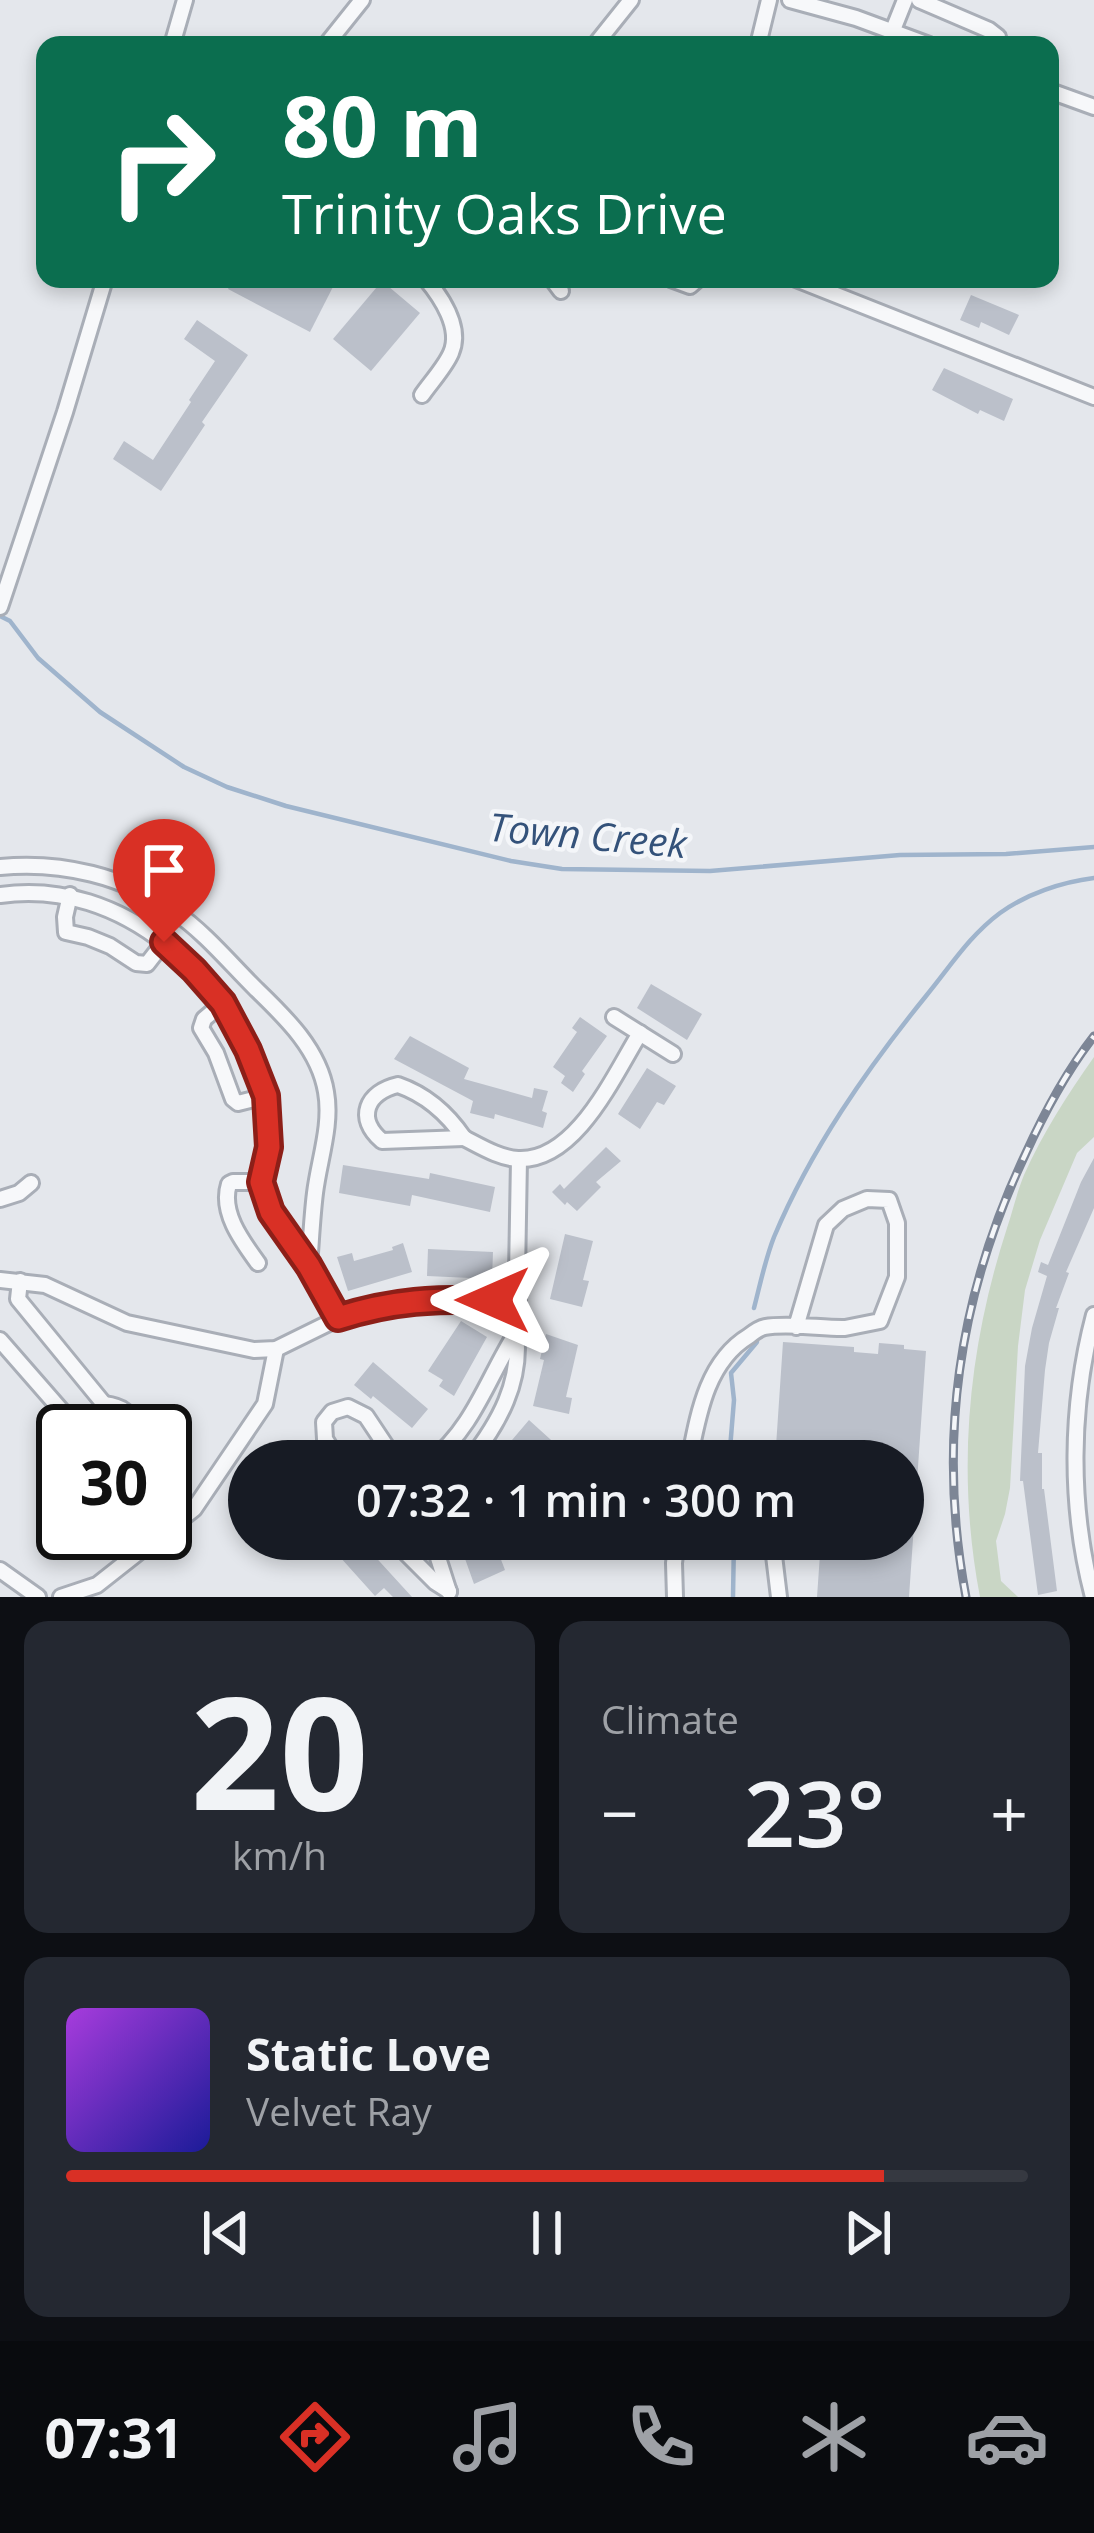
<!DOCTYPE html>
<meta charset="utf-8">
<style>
body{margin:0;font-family:"Open Sans",sans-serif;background:#242831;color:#f1f3f6;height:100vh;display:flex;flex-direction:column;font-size:45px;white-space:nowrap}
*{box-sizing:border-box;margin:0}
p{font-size:39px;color:#9ea1a6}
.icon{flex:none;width:66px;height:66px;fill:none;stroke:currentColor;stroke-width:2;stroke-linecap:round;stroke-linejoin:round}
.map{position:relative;height:1597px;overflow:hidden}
.panel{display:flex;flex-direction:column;gap:24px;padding:24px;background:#0d0f14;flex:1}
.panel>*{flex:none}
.banner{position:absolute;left:36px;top:36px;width:1023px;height:252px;border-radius:24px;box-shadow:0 6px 18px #0003;background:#0b6e4f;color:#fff;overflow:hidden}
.speed{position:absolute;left:36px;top:1404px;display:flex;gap:24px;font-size:60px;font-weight:700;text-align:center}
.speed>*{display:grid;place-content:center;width:156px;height:156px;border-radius:50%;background:#171b24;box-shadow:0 6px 18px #0003;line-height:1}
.speed .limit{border:6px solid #111;border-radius:18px;background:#fff;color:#111}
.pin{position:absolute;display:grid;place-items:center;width:102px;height:102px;color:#fff;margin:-123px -51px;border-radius:50% 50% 50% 0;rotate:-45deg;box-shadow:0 0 12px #0007}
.pin .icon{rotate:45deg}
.me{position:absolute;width:132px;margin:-66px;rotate:270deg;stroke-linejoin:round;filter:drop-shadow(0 0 9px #0008)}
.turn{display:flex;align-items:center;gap:42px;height:252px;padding:0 48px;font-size:54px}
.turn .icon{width:156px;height:156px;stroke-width:2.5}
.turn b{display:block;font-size:84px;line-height:102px}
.big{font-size:90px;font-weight:600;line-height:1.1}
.panel .card{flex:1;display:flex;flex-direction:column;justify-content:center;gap:18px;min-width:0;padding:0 42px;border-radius:24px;background:#242831}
.panel .dial{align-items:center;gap:0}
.dial b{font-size:156px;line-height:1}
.song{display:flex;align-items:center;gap:36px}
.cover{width:144px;height:144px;border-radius:18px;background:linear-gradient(135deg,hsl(280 70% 55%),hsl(240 70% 35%))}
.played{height:12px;border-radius:6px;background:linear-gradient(90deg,#d93025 85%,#363941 85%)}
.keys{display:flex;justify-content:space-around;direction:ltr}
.heat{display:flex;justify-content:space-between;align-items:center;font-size:66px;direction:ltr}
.panel .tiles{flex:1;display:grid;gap:24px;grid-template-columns:1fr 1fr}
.card:last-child{grid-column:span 2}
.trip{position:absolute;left:228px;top:1440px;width:696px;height:120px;border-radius:60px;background:#171b24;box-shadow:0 6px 18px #0003;font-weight:600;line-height:120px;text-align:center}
.tabs{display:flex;height:192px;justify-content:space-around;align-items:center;background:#090b0e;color:#9ea1a6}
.tabs .icon{width:84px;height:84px}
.tabs .current{color:#d93025}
.tabs b{font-size:54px;color:#f1f3f6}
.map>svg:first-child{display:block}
</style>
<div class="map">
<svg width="1094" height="1597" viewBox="0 0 1094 1597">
<rect width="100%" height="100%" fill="#e4e7ec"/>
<!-- green -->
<path fill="#c9d6c5" d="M 1094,1057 L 1094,1137 L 1077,1153 L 1040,1240 L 1025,1290 L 1018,1346 L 1010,1488 L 1005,1514 L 996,1541 L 1001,1581 L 1018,1597 L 980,1597 C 956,1472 968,1348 1007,1228 C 1013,1210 1017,1192 1024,1175 C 1042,1134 1068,1094 1094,1057 Z"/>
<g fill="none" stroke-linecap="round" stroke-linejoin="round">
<!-- stream -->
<g stroke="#9fb4cc" stroke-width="4.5">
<polyline points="0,616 10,621 38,658 100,712 184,767 227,787 286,806 511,861 562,869 710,871 900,855 1006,854 1094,847"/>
<path d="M 754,1308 C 760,1285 765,1260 774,1237 C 811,1149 866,1070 926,996 C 950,967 969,936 1000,913 C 1026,894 1062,882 1094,878"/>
<polyline points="729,1461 734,1400 731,1373 757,1342"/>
<polyline points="733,1597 734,1539"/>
</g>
</g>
<!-- building -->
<g fill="#bbc0ca">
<polygon points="233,279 337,279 310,332 228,289"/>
<polygon points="382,281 420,313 371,371 333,339"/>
<polygon points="971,295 1019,315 1009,335 981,322 979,328 960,320"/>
<polygon points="197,320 248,355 202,422 205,425 161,491 113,459 124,441 153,460 191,402 189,400 215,361 184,339"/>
<polygon points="944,368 1013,399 1004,421 980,410 978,414 932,390"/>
<polygon points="651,984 702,1014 687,1040 637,1008"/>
<polygon points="580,1017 607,1036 582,1071 585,1074 573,1092 561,1083 565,1076 553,1067 577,1032 572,1028"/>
<polygon points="410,1036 469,1068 464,1079 532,1098 534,1088 548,1091 542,1111 547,1113 543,1128 495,1114 494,1119 470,1113 473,1101 394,1059"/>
<polygon points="647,1068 676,1086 664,1105 657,1102 640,1129 618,1114"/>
<polygon points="606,1147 621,1161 596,1182 601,1187 577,1211 567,1202 565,1205 552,1192 560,1184 564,1189"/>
<polygon points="1094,1158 1094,1208 1066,1272 1069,1273 1056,1308 1059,1308 1049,1343 1045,1370 1038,1453 1042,1453 1042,1489 1044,1489 1057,1591 1038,1595 1023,1481 1020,1481 1025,1366 1032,1328 1047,1276 1038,1272 1041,1262 1048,1265 1081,1182"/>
<polygon points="343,1165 429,1179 430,1173 495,1187 490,1212 412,1195 410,1206 339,1193"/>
<polygon points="565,1234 593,1241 583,1280 589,1281 582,1307 550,1299"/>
<polygon points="403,1243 412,1272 348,1291 337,1257 352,1253 354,1261 393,1250 392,1247"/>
<polygon points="428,1249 493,1252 492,1279 427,1276"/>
<polygon points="461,1321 487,1337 454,1396 439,1386 443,1380 428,1371"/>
<polygon points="546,1334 578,1345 566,1397 572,1398 569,1414 533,1406 544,1360 540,1359"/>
<polygon points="783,1342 854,1347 854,1352 878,1354 879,1343 904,1345 904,1349 926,1351 909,1597 817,1597 821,1540 903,1539 903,1461 775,1461"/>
<polygon points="373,1362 428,1409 412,1428 373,1396 371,1399 354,1385"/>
<polygon points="529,1420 561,1449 550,1461 545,1456 540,1461 505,1461 519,1445 512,1440"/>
<polygon points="340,1539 359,1539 412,1597 393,1597 384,1588 375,1596 331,1547"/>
<polygon points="458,1539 487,1539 494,1559 500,1557 505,1570 474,1584"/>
</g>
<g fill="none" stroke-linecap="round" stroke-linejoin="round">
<!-- minor casing -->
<g stroke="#a9aeb7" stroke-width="20">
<g id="minor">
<polyline points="790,0 856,18 929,45"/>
<polyline points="919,0 989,30 998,37 999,45"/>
<polyline points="893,30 905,0"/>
<polyline points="172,45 185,0"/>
<polyline points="326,45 362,0"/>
<polyline points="595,45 631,0"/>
<polyline points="758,45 769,0"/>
<polyline points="1050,91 1094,107"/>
<polyline points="552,279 561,291"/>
<polyline points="671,279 690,286 698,279"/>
<polyline points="796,279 1094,397"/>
<path d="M 422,395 C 431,382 445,367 451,353 C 462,328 441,297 426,279"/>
<polyline points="0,607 65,412 105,279"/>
<path d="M 0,867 C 61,861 125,876 175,912 C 204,932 229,962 255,988 C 285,1017 319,1049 326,1092 C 332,1125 319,1160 315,1193 C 312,1217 311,1242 309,1266"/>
<path d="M 0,895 C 123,877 232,979 265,1092 C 269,1107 270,1131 269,1147 C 268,1159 261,1171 262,1183 C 262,1190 267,1202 270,1209 C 278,1229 293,1245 306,1263 C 319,1280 328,1300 339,1318"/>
<polyline points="70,895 65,917 66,932 88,937 110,946 136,963 147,964 164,942"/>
<polyline points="223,1003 204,1019 201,1028 216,1053 233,1099 238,1103 266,1096"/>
<polyline points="614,1017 673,1054"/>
<path d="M 398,1085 C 427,1095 447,1113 464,1138 L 382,1141 C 355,1118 367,1092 398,1085 Z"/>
<path d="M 464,1138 C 480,1146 499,1158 518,1159 C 576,1162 614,1075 640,1033"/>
<polyline points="0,1199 19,1193 31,1183"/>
<path d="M 258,1263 C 242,1241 220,1212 229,1184 L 233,1182 L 261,1182"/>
<polyline points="0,1280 45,1285 127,1323 254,1350 276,1349 339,1318 374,1307 408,1301 518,1301"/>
<polyline points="0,1340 75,1426 92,1420 104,1404 18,1299 20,1281"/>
<path d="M 104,1404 C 120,1406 135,1412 129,1431"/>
<polyline points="339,1461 325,1439 324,1422 332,1412 348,1407 366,1416 396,1461"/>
<path d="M 431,1461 C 474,1427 488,1377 516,1333"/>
<path d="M 469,1461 C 499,1423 522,1382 516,1333 L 519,1159"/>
<path d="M 689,1461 C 698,1416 706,1362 749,1336 C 754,1332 760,1328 765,1327 C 787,1323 819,1328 842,1328 L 845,1328 L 880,1321 L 897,1277 L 897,1223 L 889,1200 L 867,1199 L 843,1209 L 826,1225 L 796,1327"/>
<polyline points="165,1532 194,1509 265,1404 276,1349"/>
<polyline points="392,1539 435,1582 449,1591"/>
<polyline points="432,1539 449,1592"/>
<polyline points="772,1539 779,1597"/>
<polyline points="0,1570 38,1597"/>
<polyline points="61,1597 97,1585 163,1533"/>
<polyline points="675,1597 674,1563 677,1539"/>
<path d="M 1093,1597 C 1069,1506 1070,1406 1094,1315"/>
</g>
</g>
<!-- minor -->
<use href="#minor" stroke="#f7f8fa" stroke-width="14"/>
<!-- rail casing -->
<g stroke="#7d8696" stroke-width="9">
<path id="rail" d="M 966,1597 C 937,1442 958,1297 1025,1155 C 1044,1113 1066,1072 1094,1036"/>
</g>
<!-- rail -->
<use href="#rail" stroke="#f4f6f9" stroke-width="4.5" stroke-dasharray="14" stroke-linecap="butt"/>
</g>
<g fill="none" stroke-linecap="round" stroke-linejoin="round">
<!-- route casing -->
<g stroke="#8d1f18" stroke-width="30">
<path id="route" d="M 164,942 L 194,970 L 223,1003 L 248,1050 L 266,1096 L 269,1147 L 261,1182 L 271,1212 L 309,1266 L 338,1318 C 394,1300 435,1299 493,1300"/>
</g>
<!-- route -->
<use href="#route" stroke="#d93025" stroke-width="21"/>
</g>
<g text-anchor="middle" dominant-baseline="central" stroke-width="9" stroke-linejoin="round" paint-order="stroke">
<!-- water labels -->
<g font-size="39" font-style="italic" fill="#34527a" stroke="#f4f6f9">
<text transform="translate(588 834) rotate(5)">Town Creek</text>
</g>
</g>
</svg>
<div class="speed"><div class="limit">30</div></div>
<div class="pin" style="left:164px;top:942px;background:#d93025"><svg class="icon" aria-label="arrive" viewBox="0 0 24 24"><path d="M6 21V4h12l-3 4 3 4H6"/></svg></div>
<svg class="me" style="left:493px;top:1300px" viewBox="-20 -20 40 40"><path d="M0-17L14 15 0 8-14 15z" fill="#d93025" stroke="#fff" stroke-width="4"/></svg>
<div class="trip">07:32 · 1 min · 300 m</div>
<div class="banner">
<div class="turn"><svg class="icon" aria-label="right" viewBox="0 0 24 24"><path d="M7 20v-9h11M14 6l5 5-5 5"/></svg><div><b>80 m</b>Trinity Oaks Drive</div></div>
</div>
</div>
<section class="panel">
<div class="tiles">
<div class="card dial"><b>20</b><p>km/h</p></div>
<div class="card"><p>Climate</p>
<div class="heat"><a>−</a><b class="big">23°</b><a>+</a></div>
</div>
<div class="card">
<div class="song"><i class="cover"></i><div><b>Static Love</b><p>Velvet Ray</p></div></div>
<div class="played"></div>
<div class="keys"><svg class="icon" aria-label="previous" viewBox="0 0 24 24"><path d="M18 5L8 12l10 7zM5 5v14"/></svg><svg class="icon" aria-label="pause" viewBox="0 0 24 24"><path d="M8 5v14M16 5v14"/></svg><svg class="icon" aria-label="next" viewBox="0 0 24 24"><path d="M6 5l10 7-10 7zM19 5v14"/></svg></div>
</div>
</div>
</section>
<nav class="tabs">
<b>07:31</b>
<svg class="icon current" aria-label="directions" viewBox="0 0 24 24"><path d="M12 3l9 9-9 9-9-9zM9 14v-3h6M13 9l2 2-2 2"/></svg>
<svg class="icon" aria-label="music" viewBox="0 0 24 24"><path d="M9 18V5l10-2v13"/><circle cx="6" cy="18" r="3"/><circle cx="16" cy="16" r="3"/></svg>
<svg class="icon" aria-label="phone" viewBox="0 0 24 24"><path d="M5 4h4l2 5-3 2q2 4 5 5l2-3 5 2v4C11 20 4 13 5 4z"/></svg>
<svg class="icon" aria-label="climate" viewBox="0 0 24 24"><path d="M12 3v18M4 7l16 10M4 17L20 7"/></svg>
<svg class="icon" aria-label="car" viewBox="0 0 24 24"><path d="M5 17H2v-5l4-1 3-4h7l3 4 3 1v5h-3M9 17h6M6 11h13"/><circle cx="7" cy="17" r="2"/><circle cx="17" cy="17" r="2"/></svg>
</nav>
